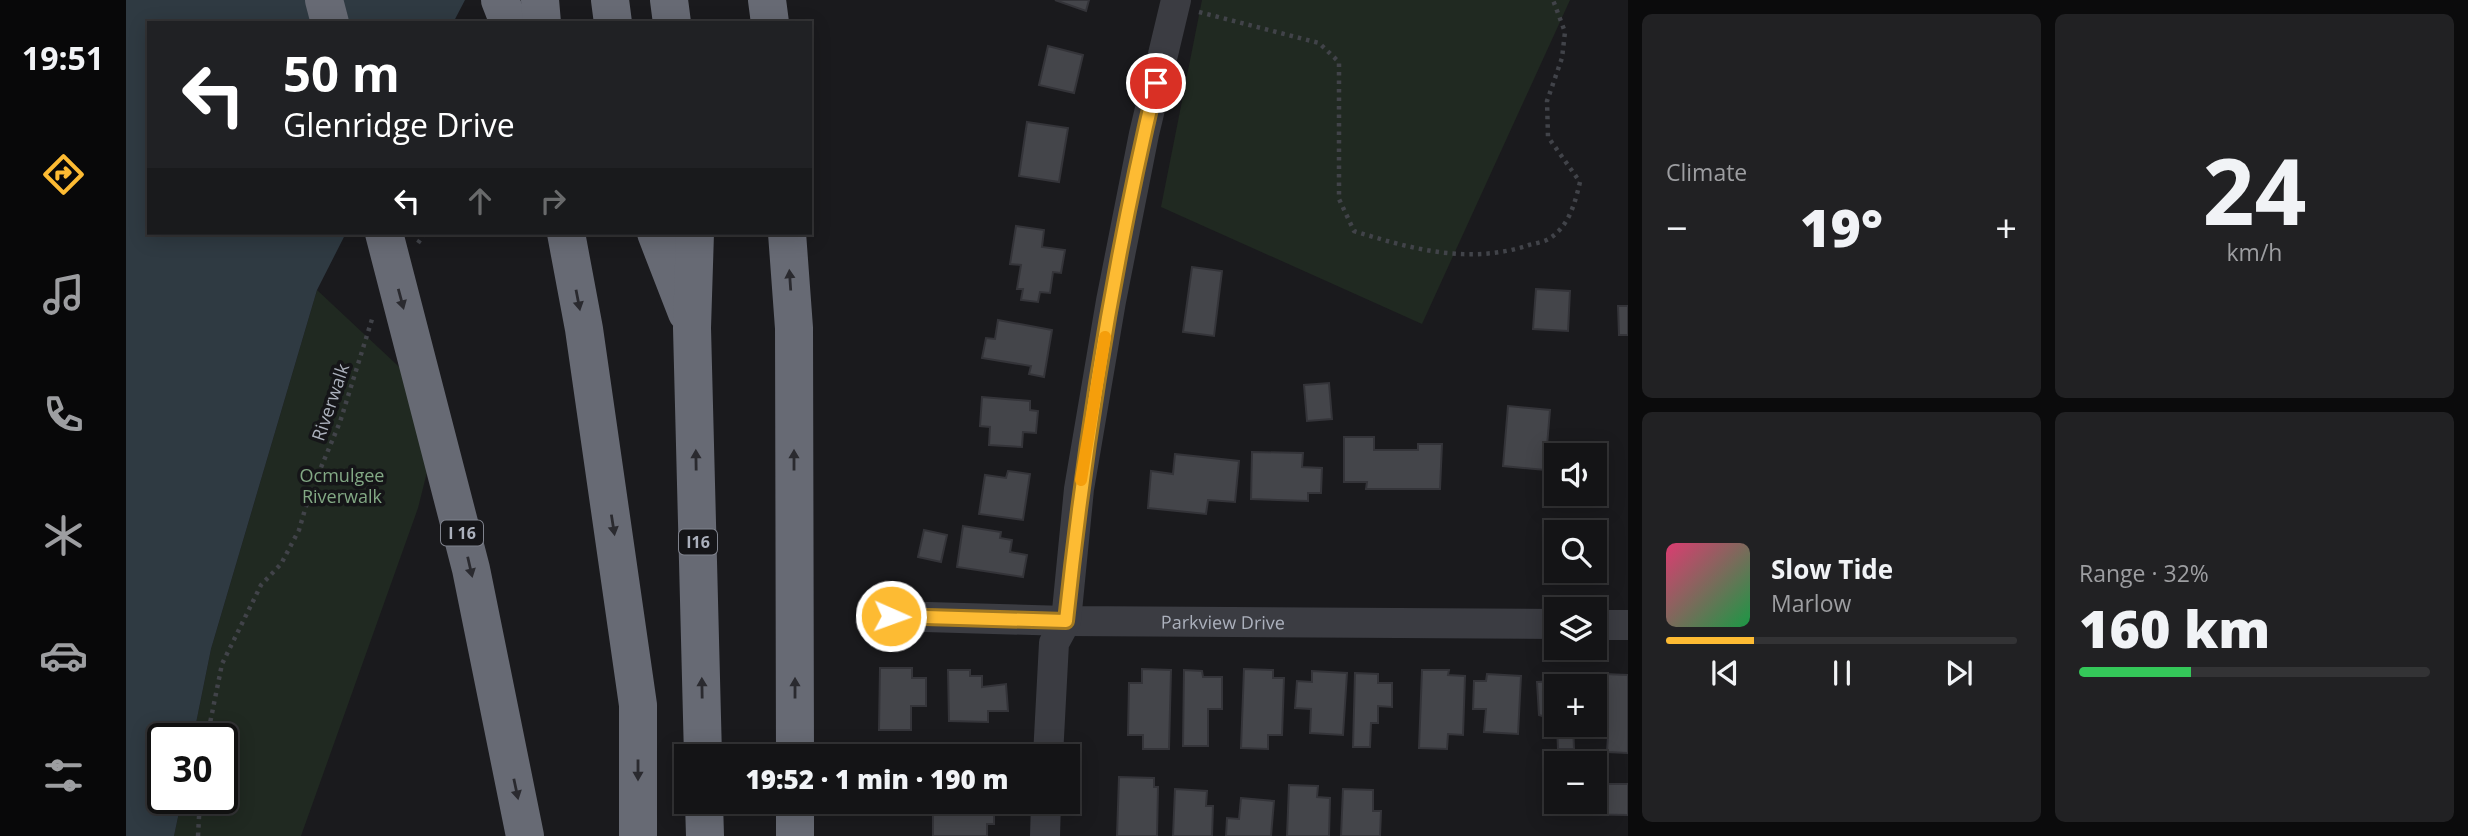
<!DOCTYPE html>
<meta charset="utf-8">
<style>
body{margin:0;font-family:"Open Sans",sans-serif;background:#212123;color:#f1f3f6;height:100vh;display:flex;flex-direction:column;font-size:26px;white-space:nowrap}
*{box-sizing:border-box;margin:0}
p{font-size:23px;color:#9d9ea1}
.icon{flex:none;width:38px;height:38px;fill:none;stroke:currentColor;stroke-width:2;stroke-linecap:round;stroke-linejoin:round}
.map{position:relative;flex:1;overflow:hidden}
.side{display:flex;flex-direction:column;gap:14px;padding:14px;background:#0b0b0c;width:840px}
.side>*{flex:none}
.guide{position:absolute;left:21px;top:21px;width:665px;height:214px;border-radius:0px;box-shadow:0 4px 18px #0003,0 0 0 2px #333335;background:#202124;color:#fff;overflow:hidden}
.buttons{position:absolute;left:1418px;top:443px;display:grid;gap:14px}
.buttons a{display:grid;place-items:center;width:63px;height:63px;border-radius:0px;background:#141416;box-shadow:0 4px 18px #0003,0 0 0 2px #333335;font-size:35px}
.speed{position:absolute;left:21px;top:723px;display:flex;gap:14px;font-size:35px;font-weight:700;text-align:center}
.speed>*{display:grid;place-content:center;width:91px;height:91px;border-radius:50%;background:#141416;box-shadow:0 4px 18px #0003,0 0 0 2px #333335;line-height:1}
.speed .limit{border:4px solid #111;border-radius:10px;background:#fff;color:#111}
.pin{position:absolute;display:grid;place-items:center;width:60px;height:60px;color:#fff;margin:-30px;border:4px solid #fff;border-radius:50%;box-shadow:0 2px 7px #0007}
.me{position:absolute;width:77px;margin:-38px;rotate:92deg;stroke-linejoin:round;filter:drop-shadow(0 0 5px #0008)}
.turn{display:flex;align-items:center;gap:24px;height:147px;padding:0 21px;font-size:32px}
.turn .icon{width:91px;height:91px;stroke-width:2.5}
.turn b{display:block;font-size:49px;line-height:60px}
.lanes{display:flex;align-items:center;height:66px;padding:0 21px;background:#0003;justify-content:center;gap:35px;direction:ltr}
.lanes .off{opacity:.35}
.big{font-size:52px;font-weight:800;line-height:1.1}
.side .card{flex:1;display:flex;flex-direction:column;justify-content:center;gap:10px;min-width:0;padding:0 24px;border-radius:10px;background:#212123}
.side .dial{align-items:center;gap:0}
.dial b{font-size:91px;line-height:1}
.song{display:flex;align-items:center;gap:21px}
.cover{width:84px;height:84px;border-radius:10px;background:linear-gradient(135deg,hsl(340 70% 55%),hsl(140 70% 35%))}
.played{height:7px;border-radius:4px;background:linear-gradient(90deg,#fdbb33 25%,#333335 25%)}
.keys{display:flex;justify-content:space-around;direction:ltr}
.heat{display:flex;justify-content:space-between;align-items:center;font-size:38px;direction:ltr}
.charge{height:10px;border-radius:5px;background:linear-gradient(90deg,#34c759 32%,#333335 0)}
.side .tiles{flex:1;display:grid;gap:14px;grid-template-columns:repeat(2,1fr)}
.trip{position:absolute;left:548px;top:744px;width:406px;height:70px;border-radius:0px;background:#141416;box-shadow:0 4px 18px #0003,0 0 0 2px #333335;font-weight:800;line-height:70px;text-align:center}
main{display:flex;flex:1;min-height:0}
.menu{display:flex;flex-direction:column;width:126px;justify-content:space-around;align-items:center;background:#080809;color:#9d9ea1}
.menu .icon{width:49px;height:49px}
.menu .active{color:#fdbb33}
.menu b{font-size:32px;color:#f1f3f6}
.map>svg:first-child{display:block}
</style>
<main>
<nav class="menu">
<b>19:51</b>
<svg class="icon active" aria-label="directions" viewBox="0 0 24 24"><path d="M12 3l9 9-9 9-9-9zM9 14v-3h6M13 9l2 2-2 2"/></svg>
<svg class="icon" aria-label="music" viewBox="0 0 24 24"><path d="M9 18V5l10-2v13"/><circle cx="6" cy="18" r="3"/><circle cx="16" cy="16" r="3"/></svg>
<svg class="icon" aria-label="phone" viewBox="0 0 24 24"><path d="M5 4h4l2 5-3 2q2 4 5 5l2-3 5 2v4C11 20 4 13 5 4z"/></svg>
<svg class="icon" aria-label="climate" viewBox="0 0 24 24"><path d="M12 3v18M4 7l16 10M4 17L20 7"/></svg>
<svg class="icon" aria-label="car" viewBox="0 0 24 24"><path d="M5 17H2v-5l4-1 3-4h7l3 4 3 1v5h-3M9 17h6M6 11h13"/><circle cx="7" cy="17" r="2"/><circle cx="17" cy="17" r="2"/></svg>
<svg class="icon" aria-label="filters" viewBox="0 0 24 24"><path d="M4 7h16M4 17h16"/><circle cx="9" cy="7" r="2"/><circle cx="15" cy="17" r="2"/></svg>
</nav>
<div class="map">
<svg width="1502" height="836" viewBox="0 0 1502 836">
<rect width="100%" height="100%" fill="#1a1a1d"/>
<!-- green -->
<g fill="#202921">
<polygon points="1076,0 1444,0 1296,324 1035,207"/>
<polygon points="191,290 317,408 292,508 175,836 48,836 56,798 96,798 96,738 67,738 85,649"/>
</g>
<!-- water -->
<polygon fill="#2f3a42" points="0,0 339,0 327,23 23,23 23,233 220,233 191,290 85,649 67,738 37,738 37,798 56,798 48,836 0,836"/>
<!-- building -->
<g fill="#44454a" stroke="#343439" stroke-width="2">
<polygon points="929,0 963,0 960,11"/>
<polygon points="922,46 957,55 948,93 913,85"/>
<polygon points="901,122 942,128 933,182 893,176"/>
<polygon points="890,226 918,230 916,247 939,250 935,273 927,272 924,293 914,292 912,302 895,300 897,289 891,289 895,265 884,264"/>
<polygon points="1066,267 1096,271 1088,336 1057,332"/>
<polygon points="1410,289 1444,291 1442,331 1407,329"/>
<polygon points="1492,306 1502,306 1502,335 1493,335"/>
<polygon points="872,320 926,330 918,377 903,374 905,366 856,358 860,338 869,339"/>
<polygon points="1203,383 1206,419 1181,421 1178,385"/>
<polygon points="856,397 904,401 904,410 912,411 910,433 897,432 896,447 863,445 864,427 854,426"/>
<polygon points="1382,406 1424,410 1419,470 1377,466"/>
<polygon points="1218,437 1248,437 1248,450 1292,450 1292,444 1316,444 1314,489 1240,489 1241,482 1218,482"/>
<polygon points="1126,452 1177,453 1176,467 1196,468 1195,493 1182,493 1182,501 1125,499"/>
<polygon points="1049,454 1113,461 1109,502 1082,500 1080,514 1022,508 1025,471 1047,474"/>
<polygon points="882,471 904,474 897,520 853,514 859,475 880,478"/>
<polygon points="837,526 875,532 874,538 886,540 884,552 901,555 897,577 831,567"/>
<polygon points="798,530 821,535 815,562 792,557"/>
<polygon points="754,668 786,668 786,678 800,678 800,706 785,706 785,730 753,730"/>
<polygon points="1016,669 1045,670 1043,749 1017,749 1017,735 1002,735 1003,683 1016,683"/>
<polygon points="1118,669 1147,670 1147,678 1158,678 1156,735 1142,735 1142,749 1115,748"/>
<polygon points="822,670 844,670 844,676 856,676 856,687 880,684 882,711 862,711 862,722 823,721"/>
<polygon points="1058,670 1076,671 1077,677 1096,677 1096,709 1082,709 1082,746 1057,746"/>
<polygon points="1296,670 1323,670 1322,675 1339,676 1337,735 1322,734 1321,749 1293,748"/>
<polygon points="1186,671 1221,673 1217,735 1184,733 1185,709 1169,708 1171,681 1186,682"/>
<polygon points="1229,673 1252,674 1252,683 1266,683 1266,707 1252,706 1252,723 1245,723 1244,747 1227,747"/>
<polygon points="1453,673 1454,686 1430,686 1430,723 1423,723 1423,718 1413,715 1411,682 1433,681 1433,674"/>
<polygon points="1361,674 1395,676 1392,734 1358,732 1360,709 1347,709 1348,681 1360,681"/>
<polygon points="1478,674 1502,675 1502,753 1481,752 1482,737 1466,736 1469,681 1478,682"/>
<polygon points="1431,724 1447,724 1448,749 1432,749"/>
<polygon points="993,777 1028,778 1028,787 1032,787 1031,836 991,836"/>
<polygon points="1468,784 1502,784 1502,815 1446,814 1445,802 1468,802"/>
<polygon points="1163,785 1192,786 1191,797 1204,798 1203,836 1161,836"/>
<polygon points="1049,789 1081,791 1080,806 1087,806 1086,836 1047,836"/>
<polygon points="1217,789 1247,790 1247,811 1255,811 1254,836 1215,836"/>
<polygon points="1115,798 1148,801 1145,836 1100,836 1101,818 1113,819"/>
<polygon points="807,806 868,807 868,824 861,824 861,836 807,836"/>
</g>
<g fill="none" stroke-linecap="round" stroke-linejoin="round">
<!-- path -->
<g stroke="#414349" stroke-width="4.5" stroke-dasharray="3.5 5" stroke-linecap="butt">
<path d="M 1073,12 L 1193,43 L 1213,62 L 1213,199 L 1228,231 C 1285,249 1344,265 1403,245 C 1410,243 1419,242 1424,238 C 1443,226 1449,203 1454,182 L 1422,137 L 1421,101 L 1436,58 L 1439,32 L 1427,0"/>
<polyline points="292,243 299,233"/>
<polyline points="81,738 96,664 135,585 155,564 173,530 183,496 214,422 247,316"/>
<polyline points="72,836 74,798"/>
</g>
<!-- street -->
<g stroke="#3b3c42" stroke-width="30">
<path id="s1" d="M 765,616 L 940,621 L 1430,624"/>
<polyline points="1468,625 1502,625"/>
<polyline points="922,756 928,643 940,621 953,489 985,301 1018,134 1050,0"/>
<polyline points="919,836 920,802"/>
</g>
<!-- highway -->
<g stroke="#676a74" stroke-width="38">
<polyline points="198,0 204,23"/>
<polyline points="374,0 383,23"/>
<polyline points="414,0 416,23"/>
<polyline points="484,0 487,23"/>
<polyline points="543,0 546,23"/>
<polyline points="641,0 644,23"/>
<polyline points="440,233 458,329 512,705 512,836"/>
<polyline points="530,233 561,313"/>
<polyline points="569,233 566,328 577,756"/>
<polyline points="661,233 668,328 669,756"/>
<polyline points="578,802 579,836"/>
<polyline points="669,802 669,836"/>
</g>
<!-- highway-bridge -->
<polyline stroke="#676a74" stroke-width="38" points="258,233 345,569 399,836"/>
</g>
<!-- one-way arrows -->
<defs><path id="oneway-solid" d="M-6-.8H1V-3.2L6.5 0L1 3.2V.8H-6Z" transform="scale(1.75)"/></defs>
<g fill="#2a2a2f">
<use href="#oneway-solid" transform="translate(664 280) rotate(-94)"/>
<use href="#oneway-solid" transform="translate(275 299) rotate(75)"/>
<use href="#oneway-solid" transform="translate(452 300) rotate(79)"/>
<use href="#oneway-solid" transform="translate(570 460) rotate(-91)"/>
<use href="#oneway-solid" transform="translate(668 460) rotate(-90)"/>
<use href="#oneway-solid" transform="translate(487 525) rotate(81)"/>
<use href="#oneway-solid" transform="translate(344 567) rotate(77)"/>
<use href="#oneway-solid" transform="translate(576 688) rotate(-91)"/>
<use href="#oneway-solid" transform="translate(669 688) rotate(-90)"/>
<use href="#oneway-solid" transform="translate(512 770) rotate(90)"/>
<use href="#oneway-solid" transform="translate(390 789) rotate(78)"/>
</g>
<g fill="none" stroke-linecap="round" stroke-linejoin="round">
<!-- route casing -->
<g stroke="#a47a21" stroke-width="18">
<path id="route" d="M 765,616 L 940,621 C 959,440 988,260 1030,83"/>
</g>
<!-- route -->
<use href="#route" stroke="#fdbb33" stroke-width="12"/>
<!-- slow -->
<polyline stroke="#f59e0b" stroke-width="12" points="955,480 979,337"/>
</g>
<g text-anchor="middle" dominant-baseline="central" stroke-width="7" stroke-linejoin="round" paint-order="stroke">
<!-- shield labels -->
<g fill="#151518" stroke="#7f828c" stroke-width="2">
<rect x="315" y="520.5" width="42" height="25" rx="5"/>
<rect x="553" y="529.5" width="38" height="25" rx="5"/>
</g>
<g font-size="16" font-weight="bold" fill="#acb1bd">
<text x="336" y="533">I 16</text>
<text x="572" y="542">I16</text>
</g>
<!-- street labels -->
<g font-size="18" fill="#acb1bd" stroke="#151518">
<text transform="translate(204 402) rotate(-71)">Riverwalk</text>
<text stroke="none"><textPath href="#s1" startOffset="332">Parkview Drive</textPath></text>
</g>
<!-- park labels -->
<g font-size="18" fill="#83a985" stroke="#151518">
<text x="216" y="475">Ocmulgee<tspan x="216" dy="21">Riverwalk</tspan></text>
</g>
</g>
</svg>
<div class="buttons">
<a><svg class="icon" aria-label="sound" viewBox="0 0 24 24"><path d="M4 9h4l5-4v14l-5-4H4zM17 9q2 3 0 6"/></svg></a>
<a><svg class="icon" aria-label="search" viewBox="0 0 24 24"><circle cx="10" cy="10" r="6"/><path d="M15 15l6 6"/></svg></a>
<a><svg class="icon" aria-label="layers" viewBox="0 0 24 24"><path d="M12 4l9 5-9 5-9-5zM3 14l9 5 9-5"/></svg></a>
<a>+</a>
<a>−</a>
</div>
<div class="speed"><div class="limit">30</div></div>
<div class="pin" style="left:1030px;top:83px;background:#d93025"><svg class="icon" aria-label="arrive" viewBox="0 0 24 24"><path d="M6 21V4h12l-3 4 3 4H6"/></svg></div>
<svg class="me" style="left:765px;top:616px" viewBox="-20 -20 40 40"><circle r="17" fill="#fdbb33" stroke="#fff" stroke-width="3"/><path d="M0-11L8 9 0 5-8 9z" fill="#fff"/></svg>
<div class="trip">19:52 · 1 min · 190 m</div>
<div class="guide">
<div class="turn"><svg class="icon" aria-label="left" viewBox="0 0 24 24"><path d="M17 20v-9H6M10 6l-5 5 5 5"/></svg><div><b>50 m</b>Glenridge Drive</div></div>
<div class="lanes"><svg class="icon" aria-label="left" viewBox="0 0 24 24"><path d="M17 20v-9H6M10 6l-5 5 5 5"/></svg><svg class="icon off" aria-label="ahead" viewBox="0 0 24 24"><path d="M12 20V5M6 11l6-6 6 6"/></svg><svg class="icon off" aria-label="right" viewBox="0 0 24 24"><path d="M7 20v-9h11M14 6l5 5-5 5"/></svg></div>
</div>
</div>
<section class="side">
<div class="tiles">
<div class="card"><p>Climate</p>
<div class="heat"><a>−</a><b class="big">19°</b><a>+</a></div>
</div>
<div class="card dial"><b>24</b><p>km/h</p></div>
<div class="card">
<div class="song"><i class="cover"></i><div><b>Slow Tide</b><p>Marlow</p></div></div>
<div class="played"></div>
<div class="keys"><svg class="icon" aria-label="previous" viewBox="0 0 24 24"><path d="M18 5L8 12l10 7zM5 5v14"/></svg><svg class="icon" aria-label="pause" viewBox="0 0 24 24"><path d="M8 5v14M16 5v14"/></svg><svg class="icon" aria-label="next" viewBox="0 0 24 24"><path d="M6 5l10 7-10 7zM19 5v14"/></svg></div>
</div>
<div class="card"><p>Range · 32%</p><b class="big">160 km</b><div class="charge"></div></div>
</div>
</section>
</main>
